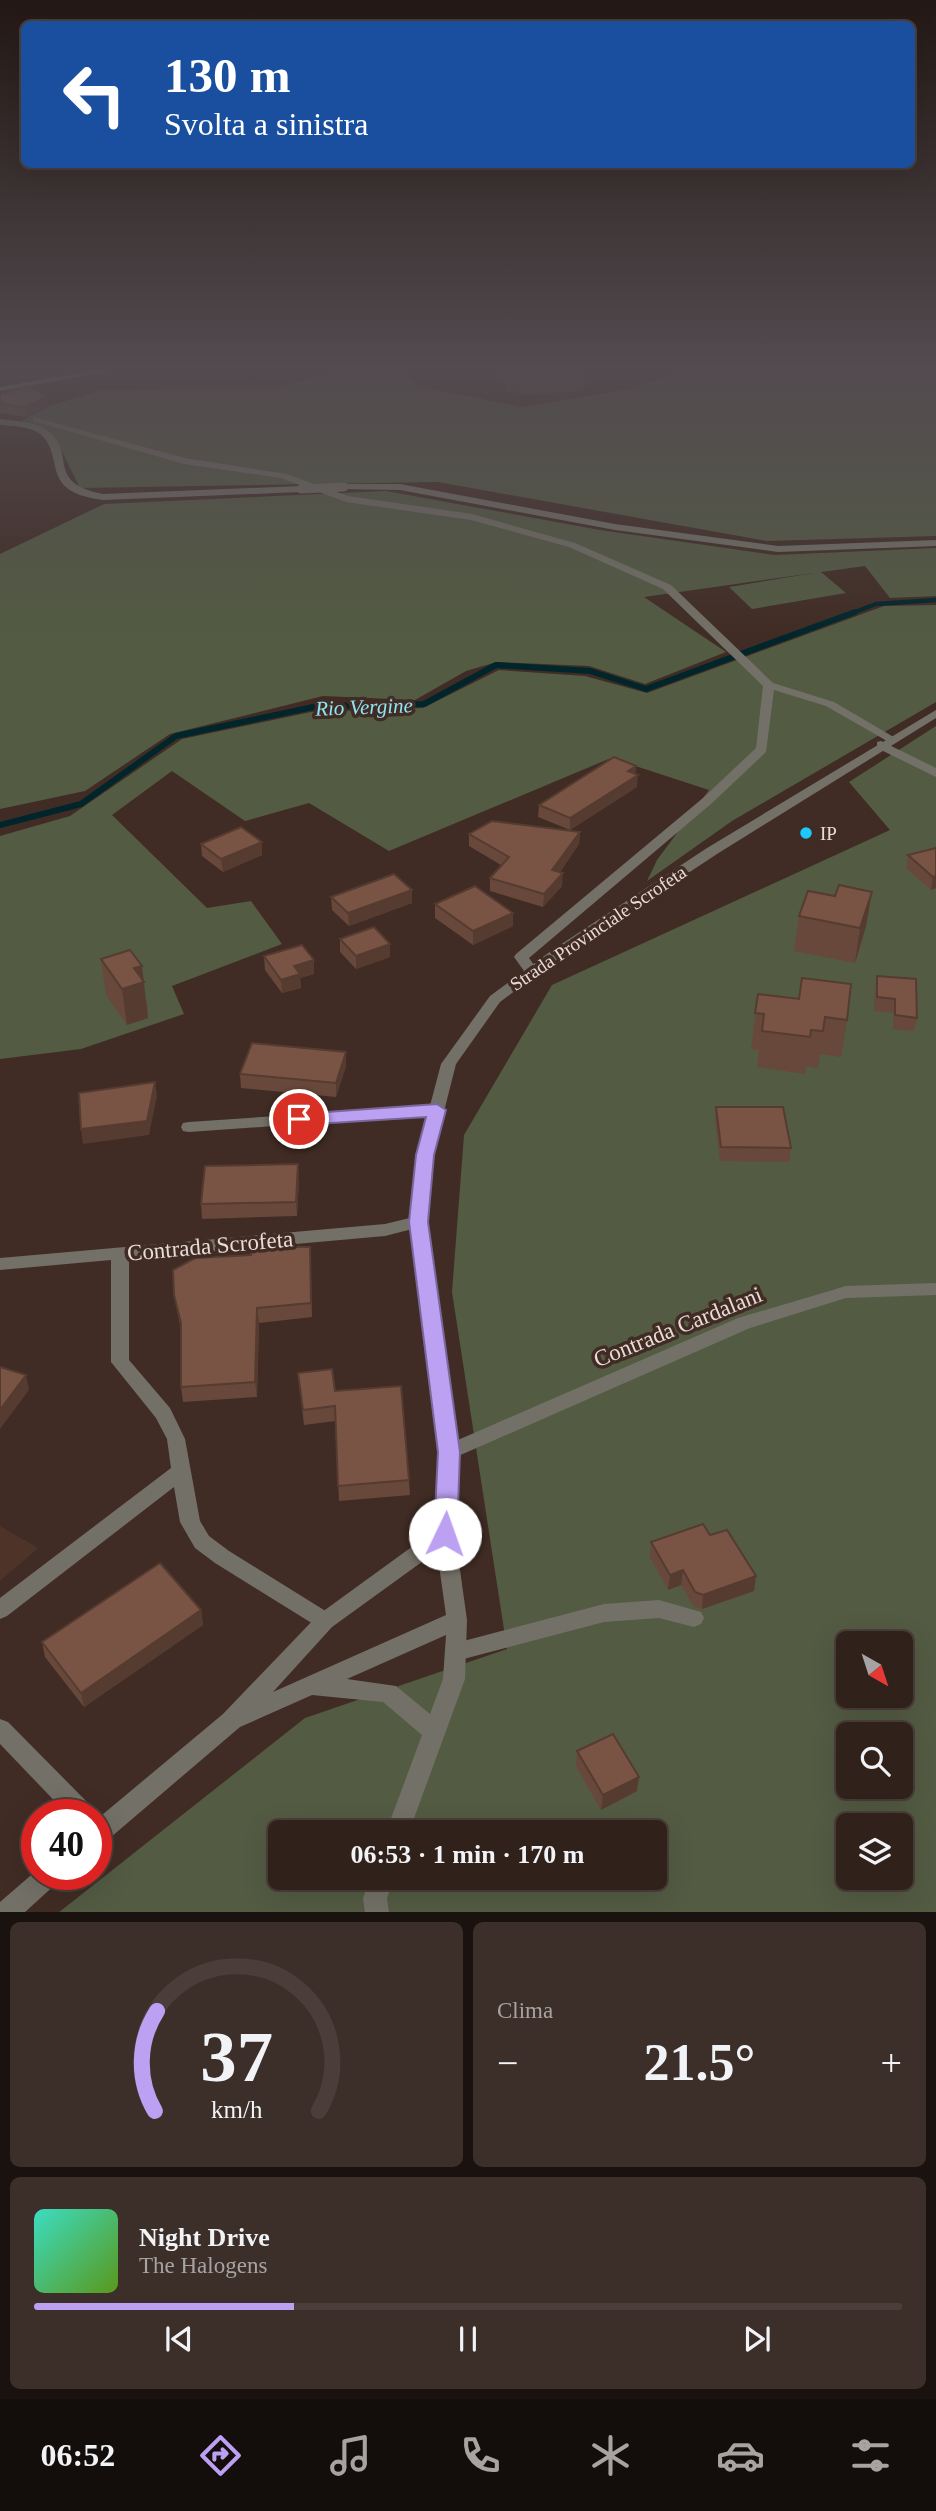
<!DOCTYPE html>
<html lang="it">
<meta charset="utf-8">
<style>
body{margin:0;font-family:Georgia,serif;background:#3c2e28;color:#f1f3f6;height:100vh;display:flex;flex-direction:column;font-size:26px;white-space:nowrap}
*{box-sizing:border-box;margin:0}
p{font-size:23px;color:#a8a3a3}
.icon{flex:none;width:38px;height:38px;fill:none;stroke:currentColor;stroke-width:2;stroke-linecap:round;stroke-linejoin:round}
.map{position:relative;height:1912px;overflow:hidden}
.sheet{display:flex;flex-direction:column;gap:10px;padding:10px;background:#1a120f;flex:1}
.sheet>*{flex:none}
.guide{position:absolute;left:21px;top:21px;width:894px;height:147px;border-radius:10px;box-shadow:0 7px 28px #0002,0 0 0 2px #4b3e3a;background:#1a4fa0;color:#fff;overflow:hidden}
.needle{width:46px;rotate:141deg}
.tools{position:absolute;left:836px;top:1631px;display:grid;gap:14px}
.tools a{display:grid;place-items:center;width:77px;height:77px;border-radius:10px;background:#30211b;box-shadow:0 7px 28px #0002,0 0 0 2px #4b3e3a;font-size:35px}
.speed{position:absolute;left:21px;top:1799px;display:flex;gap:14px;font-size:35px;font-weight:700;text-align:center}
.speed>*{display:grid;place-content:center;width:91px;height:91px;border-radius:50%;background:#30211b;box-shadow:0 7px 28px #0002,0 0 0 2px #4b3e3a;line-height:1}
.speed .limit{border:10px solid #d22;background:#fff;color:#111}
.pin{position:absolute;display:grid;place-items:center;width:60px;height:60px;color:#fff;margin:-30px;border:4px solid #fff;border-radius:50%;box-shadow:0 2px 7px #0007}
.me{position:absolute;width:77px;margin:-38px;rotate:3deg;stroke-linejoin:round;filter:drop-shadow(0 0 5px #0008)}
.turn{display:flex;align-items:center;gap:24px;height:147px;padding:0 28px;font-size:32px}
.turn .icon{width:91px;height:91px;stroke-width:2.5}
.turn b{display:block;font-size:49px;line-height:60px}
.big{font-size:52px;font-weight:700;line-height:1.1}
.sheet .widget{flex:1;display:flex;flex-direction:column;justify-content:center;gap:10px;min-width:0;padding:0 24px;border-radius:10px;background:#3c2e28}
.sheet .dial{align-items:center;gap:0}
.dial svg{height:182px;overflow:visible;fill:none;stroke:#4b3e3a;stroke-width:7;stroke-linecap:round;text-anchor:middle}
.dial text{fill:#f1f3f6;stroke:none}
.song{display:flex;align-items:center;gap:21px}
.cover{width:84px;height:84px;border-radius:10px;background:linear-gradient(135deg,hsl(170 70% 55%),hsl(90 70% 35%))}
.played{height:7px;border-radius:4px;background:linear-gradient(90deg,#bca0f2 30%,#4b3e3a 30%)}
.keys{display:flex;justify-content:space-around;direction:ltr}
.heat{display:flex;justify-content:space-between;align-items:center;font-size:38px;direction:ltr}
.sheet .tiles{flex:1;display:grid;gap:10px;grid-template-columns:1fr 1fr}
.widget:last-child{grid-column:span 2}
.trip{position:absolute;left:268px;top:1820px;width:399px;height:70px;border-radius:10px;background:#30211b;box-shadow:0 7px 28px #0002,0 0 0 2px #4b3e3a;font-weight:700;line-height:70px;text-align:center}
.menu{display:flex;height:112px;justify-content:space-around;align-items:center;background:#130d0b;color:#a8a3a3}
.menu .icon{width:49px;height:49px}
.menu .current{color:#bca0f2}
.menu b{font-size:32px;color:#f1f3f6}
.map>svg:first-child{display:block}
</style>
<div class="map">
<svg width="936" height="1913" viewBox="0 0 936 1913">
<rect width="100%" height="100%" fill="#402c24"/>
<!-- built -->
<polygon fill="#4e3328" points="0,1526 38,1548 0,1581"/>
<!-- green -->
<g fill="#535b43" fill-rule="evenodd">
<polygon points="352,369 400,369 418,386 521,407 629,389 691,369 936,369 936,536 767,541 438,482 80,488 55,437 21,421 49,406 102,390 283,386"/>
<polygon points="386,491 600,530 775,555 936,548 936,596 890,598 865,566 821,572 846,593 752,609 729,587 814,573 644,597 726,652 645,684 589,666 497,662 466,671 415,700 323,696 170,734 85,791 0,809 0,554 104,504"/>
<polygon points="936,605 936,702 732,821 647,881 657,860 709,790 611,758 389,851 309,803 245,821 172,771 112,815 207,908 251,901 282,944 172,986 184,1014 81,1049 0,1059 0,836 70,816 182,739 311,712 423,708 499,670 585,676 647,693 884,606"/>
<path d="M 936,726 L 936,1912 L 58,1913 L 305,1718 L 507,1649 L 452,1292 L 464,1135 L 552,985 L 890,830 L 849,782 ZM 849,1643 L 901,1643 L 901,1696 L 849,1696 ZM 849,1734 L 901,1734 L 901,1787 L 849,1787 ZM 849,1825 L 901,1825 L 901,1878 L 849,1878 ZM 280,1832 L 654,1832 L 654,1878 L 280,1878 Z"/>
</g>
<g fill="none" stroke-linecap="round" stroke-linejoin="round">
<!-- stream-far1 -->
<polyline stroke="#00262c" stroke-width="4.5" points="850,614 876,604 936,600"/>
<!-- stream -->
<polyline stroke="#00262c" stroke-width="6" points="0,825 81,804 176,736 318,706 424,704 496,665 590,671 646,689 855,612"/>
<!-- minor -->
<g fill="#737167" fill-rule="evenodd">
<polygon points="33,417 185,458 286,474 348,496 472,514 575,543 671,585 773,683 834,702 897,739 895,741 887,741 826,706 774,690 766,752 711,804 529,958 539,972 532,976 527,975 514,957 516,954 703,798 756,748 763,686 663,589 569,547 471,520 346,502 281,478 184,464 33,421"/>
<polygon points="881,741 936,768 936,777 877,748 877,742"/>
<polygon points="437,1105 443,1106 445,1110 443,1114 189,1132 183,1131 181,1127 183,1123 189,1122"/>
<polygon points="418,1216 424,1218 426,1222 424,1226 385,1236 129,1259 129,1360 170,1408 185,1439 200,1521 209,1536 229,1551 332,1615 335,1621 332,1627 325,1630 318,1627 215,1563 195,1548 180,1522 174,1487 7,1616 0,1619 0,1598 171,1468 167,1439 156,1418 111,1362 111,1260 0,1270 0,1258 385,1224"/>
<polygon points="936,1283 936,1295 846,1298 750,1328 456,1457 449,1460 442,1457 439,1452 442,1447 738,1318 846,1286"/>
<polygon points="659,1600 701,1612 704,1618 701,1624 694,1627 659,1618 604,1622 456,1661 449,1659 445,1652 449,1645 456,1643 604,1604"/>
<polygon points="0,1719 8,1722 92,1807 95,1815 68,1815 0,1744"/>
</g>
<!-- tertiary -->
<g fill="#737167" fill-rule="evenodd">
<path d="M 0,419 C 14,421 30,421 43,428 C 81,449 41,482 103,494 L 301,486 L 306,489 L 301,492 L 103,500 C 91,498 77,496 67,488 C 49,474 59,445 37,432 C 26,426 12,426 0,425 Z"/>
<polygon points="344,484 400,484 615,524 778,546 936,540 936,546 778,552 615,530 400,490 341,489 341,485"/>
<path d="M 936,710 L 936,718 L 717,854 L 561,957 L 500,1002 L 456,1064 L 433,1155 L 426,1222 L 459,1452 L 455,1534 L 467,1620 L 465,1679 L 409,1832 L 386,1832 L 422,1735 L 383,1702 L 312,1695 L 240,1727 L 104,1843 L 96,1846 L 96,1820 L 223,1714 L 318,1615 L 435,1530 L 439,1452 L 410,1222 L 417,1155 L 441,1064 L 490,996 L 551,951 L 707,848 ZM 437,1551 L 446,1615 L 273,1692 L 332,1627 ZM 446,1635 L 443,1679 L 430,1714 L 396,1686 L 347,1679 Z"/>
<polygon points="37,1870 37,1874 62,1874 58,1882 24,1913 0,1913 0,1902"/>
<polygon points="370,1878 394,1878 387,1898 389,1913 365,1913 363,1898"/>
</g>
<!-- secondary -->
<polygon fill="#979485" fill-rule="evenodd" points="101,369 120,369 0,391 0,387"/>
<!-- tertiary-bridge -->
<polyline stroke="#737167" stroke-width="9" points="301,489 344,487"/>
</g>
<!-- wall -->
<g fill="#68483a">
<polygon points="500,369 583,369 585,371 584,391 519,395 517,391 507,392"/>
<polygon points="0,394 49,405 26,417 0,413"/>
<polygon points="636,766 635,774 637,787 570,830 580,832 579,844 560,872 562,886 543,907 490,891 490,878 501,865 469,846 469,834 570,830 538,817 539,805"/>
<polygon points="201,844 262,855 223,872 202,856"/>
<polygon points="936,848 936,888 931,890 906,868 908,855"/>
<polygon points="412,890 412,903 349,926 332,910 331,897"/>
<polygon points="872,892 866,926 855,963 794,951 799,916"/>
<polygon points="435,904 513,913 513,926 473,945 435,918"/>
<polygon points="340,939 390,944 390,957 356,969 340,952"/>
<polygon points="264,956 314,974 300,978 301,988 282,993 265,970"/>
<polygon points="101,959 147,1002 148,1018 127,1025 106,995"/>
<polygon points="877,976 917,1018 914,1031 893,1029 893,1013 874,1011 875,989"/>
<polygon points="758,994 847,1020 841,1057 820,1054 818,1068 806,1066 805,1074 757,1067 759,1050 751,1049"/>
<polygon points="346,1066 336,1097 241,1088 240,1074"/>
<polygon points="716,1107 791,1148 789,1162 720,1161 715,1121"/>
<polygon points="299,1178 297,1216 202,1219 201,1204"/>
<polygon points="310,1247 312,1317 259,1323 257,1397 183,1402 181,1387 181,1330 174,1295 250,1255"/>
<polygon points="298,1373 335,1391 409,1480 410,1495 339,1501 335,1421 304,1425"/>
<polygon points="710,1535 754,1591 702,1609 694,1607 681,1585 668,1590 650,1557 651,1542"/>
<polygon points="201,1610 203,1625 84,1707 45,1657 42,1642"/>
<polygon points="577,1751 637,1791 601,1810 576,1766"/>
</g>
<!-- shaded-wall -->
<g fill="#553b30">
<polygon points="47,396 49,405 26,417 24,408"/>
<polygon points="636,766 635,777 638,775 637,787 570,830 570,818 628,771"/>
<polygon points="580,832 579,844 552,883 552,870"/>
<polygon points="262,842 262,855 223,872 221,859"/>
<polygon points="563,873 562,886 543,907 544,894"/>
<polygon points="936,876 936,888 931,890 933,877"/>
<polygon points="412,890 412,903 349,926 348,913"/>
<polygon points="872,892 866,926 855,963 860,928"/>
<polygon points="513,913 513,926 473,945 473,931"/>
<polygon points="390,944 390,957 356,969 356,956"/>
<polygon points="314,960 314,974 300,978 301,988 282,993 281,980 294,966"/>
<polygon points="142,966 148,1018 127,1025 122,989 134,968"/>
<polygon points="346,1052 346,1066 336,1097 336,1083"/>
<polygon points="155,1082 157,1096 149,1135 83,1144 81,1129"/>
<polygon points="298,1164 299,1178 297,1216 296,1202"/>
<polygon points="257,1308 259,1323 257,1397 255,1382"/>
<polygon points="26,1375 29,1390 0,1429 0,1410"/>
<polygon points="683,1570 681,1585 668,1590 670,1575"/>
<polygon points="756,1576 754,1591 702,1609 703,1595"/>
<polygon points="201,1610 203,1625 84,1707 81,1693"/>
<polygon points="639,1777 637,1791 601,1810 603,1795"/>
</g>
<!-- building -->
<g fill="#795444" stroke="#553b30" stroke-width="2">
<polygon points="506,369 583,369 585,371 519,375 518,371 507,372"/>
<polygon points="29,386 47,396 24,408 0,403 0,394"/>
<polygon points="614,757 636,766 628,771 638,775 570,818 539,805"/>
<polygon points="492,821 580,832 552,870 563,873 544,894 490,878 509,857 469,834"/>
<polygon points="241,827 262,842 221,859 201,844"/>
<polygon points="936,848 936,876 933,877 908,855"/>
<polygon points="394,874 412,890 348,913 331,897"/>
<polygon points="839,885 872,892 860,928 799,916 808,891 835,896"/>
<polygon points="475,886 513,913 473,931 435,904"/>
<polygon points="374,927 390,944 356,956 340,939"/>
<polygon points="302,945 314,960 294,966 300,974 281,980 264,956"/>
<polygon points="130,950 142,966 134,968 144,982 122,989 101,959"/>
<polygon points="877,976 916,979 917,1018 895,1015 895,999 877,997"/>
<polygon points="802,978 851,984 847,1020 825,1017 823,1031 811,1030 810,1037 762,1031 764,1014 755,1013 758,994 799,999"/>
<polygon points="252,1043 346,1052 336,1083 240,1074"/>
<polygon points="155,1082 147,1121 81,1129 79,1093"/>
<polygon points="716,1107 783,1107 791,1148 721,1147"/>
<polygon points="298,1164 296,1202 201,1204 205,1166"/>
<polygon points="249,1246 310,1247 311,1303 257,1308 255,1382 181,1387 181,1323 174,1295 173,1270 195,1258 251,1255"/>
<polygon points="0,1367 26,1375 0,1410"/>
<polygon points="332,1369 335,1391 401,1386 409,1480 338,1486 335,1406 303,1410 298,1373"/>
<polygon points="703,1524 710,1535 727,1530 756,1576 703,1595 695,1592 683,1570 670,1575 651,1542"/>
<polygon points="160,1563 201,1610 81,1693 42,1642"/>
<polygon points="613,1734 639,1777 603,1795 577,1751"/>
</g>
<!-- sky -->
<linearGradient id="sky" x2="0" y2="1"><stop stop-color="#231814"/><stop offset="0.58" stop-color="#534b50"/><stop offset="1" stop-color="#534b50" stop-opacity="0"/></linearGradient>
<rect width="936" height="637" fill="url(#sky)"/>
<!-- route -->
<polygon fill="#bca0f2" stroke="#7a689d" stroke-width="2" points="437,1104 446,1110 434,1155 428,1222 460,1452 457,1534 453,1540 445,1543 437,1540 434,1534 438,1452 409,1222 416,1155 426,1117 299,1125 290,1119 299,1114"/>
<!-- markers -->
<circle fill="#1bc9fc" stroke="#402c24" stroke-width="2.5" cx="806" cy="833" r="7"/>
<g text-anchor="middle" dominant-baseline="central" stroke-width="7" stroke-linejoin="round" paint-order="stroke">
<!-- poi labels -->
<g font-size="19" fill="#e9dcd6" stroke="#402c24" text-anchor="start">
<text x="820" y="833">IP</text>
</g>
<!-- street labels -->
<g font-size="19" fill="#e9dcd6" stroke="#402c24">
<text transform="translate(598 928) rotate(-34)">Strada Provinciale Scrofeta</text>
</g>
<!-- water labels -->
<g font-size="21" font-style="italic" fill="#8ee5f5" stroke="#402c24">
<text transform="translate(364 707) rotate(-2)">Rio Vergine</text>
</g>
<!-- near-street labels -->
<g font-size="23" fill="#e9dcd6" stroke="#402c24">
<text transform="translate(210 1246) rotate(-5)">Contrada Scrofeta</text>
<text transform="translate(678 1327) rotate(-22)">Contrada Cardalani</text>
</g>
</g>
</svg>
<div class="tools">
<a><svg class="needle" viewBox="-14 -14 28 28"><path d="M0-13l5 13h-10z" fill="#e53935"/><path d="M0 13l5-13h-10z" fill="#a8a3a3"/></svg></a>
<a><svg class="icon" aria-label="search" viewBox="0 0 24 24"><circle cx="10" cy="10" r="6"/><path d="M15 15l6 6"/></svg></a>
<a><svg class="icon" aria-label="layers" viewBox="0 0 24 24"><path d="M12 4l9 5-9 5-9-5zM3 14l9 5 9-5"/></svg></a>
</div>
<div class="speed"><div class="limit">40</div></div>
<div class="pin" style="left:299px;top:1119px;background:#d93025"><svg class="icon" aria-label="arrive" viewBox="0 0 24 24"><path d="M6 21V4h12l-3 4 3 4H6"/></svg></div>
<svg class="me" style="left:445px;top:1534px" viewBox="-20 -20 40 40"><circle r="19" fill="#fff"/><path d="M0-13L10 11 0 6-10 11z" fill="#bca0f2"/></svg>
<div class="trip">06:53 · 1 min · 170 m</div>
<div class="guide">
<div class="turn"><svg class="icon" aria-label="left" viewBox="0 0 24 24"><path d="M17 20v-9H6M10 6l-5 5 5 5"/></svg><div><b>130 m</b>Svolta a sinistra</div></div>
</div>
</div>
<section class="sheet">
<div class="tiles">
<div class="widget dial"><svg viewBox="0 0 100 80">
<path d="M14 69A42 42 0 1 1 86 69"/>
<path d="M14 69A42 42 0 0 1 15 25" stroke="#bca0f2"/>
<text x="50" y="56" font-size="32" font-weight="700">37</text>
<text x="50" y="72" font-size="11">km/h</text>
</svg></div>
<div class="widget"><p>Clima</p>
<div class="heat"><a>−</a><b class="big">21.5°</b><a>+</a></div>
</div>
<div class="widget">
<div class="song"><i class="cover"></i><div><b>Night Drive</b><p>The Halogens</p></div></div>
<div class="played"></div>
<div class="keys"><svg class="icon" aria-label="previous" viewBox="0 0 24 24"><path d="M18 5L8 12l10 7zM5 5v14"/></svg><svg class="icon" aria-label="pause" viewBox="0 0 24 24"><path d="M8 5v14M16 5v14"/></svg><svg class="icon" aria-label="next" viewBox="0 0 24 24"><path d="M6 5l10 7-10 7zM19 5v14"/></svg></div>
</div>
</div>
</section>
<nav class="menu">
<b>06:52</b>
<svg class="icon current" aria-label="directions" viewBox="0 0 24 24"><path d="M12 3l9 9-9 9-9-9zM9 14v-3h6M13 9l2 2-2 2"/></svg>
<svg class="icon" aria-label="music" viewBox="0 0 24 24"><path d="M9 18V5l10-2v13"/><circle cx="6" cy="18" r="3"/><circle cx="16" cy="16" r="3"/></svg>
<svg class="icon" aria-label="phone" viewBox="0 0 24 24"><path d="M5 4h4l2 5-3 2q2 4 5 5l2-3 5 2v4C11 20 4 13 5 4z"/></svg>
<svg class="icon" aria-label="climate" viewBox="0 0 24 24"><path d="M12 3v18M4 7l16 10M4 17L20 7"/></svg>
<svg class="icon" aria-label="car" viewBox="0 0 24 24"><path d="M5 17H2v-5l4-1 3-4h7l3 4 3 1v5h-3M9 17h6M6 11h13"/><circle cx="7" cy="17" r="2"/><circle cx="17" cy="17" r="2"/></svg>
<svg class="icon" aria-label="filters" viewBox="0 0 24 24"><path d="M4 7h16M4 17h16"/><circle cx="9" cy="7" r="2"/><circle cx="15" cy="17" r="2"/></svg>
</nav>
